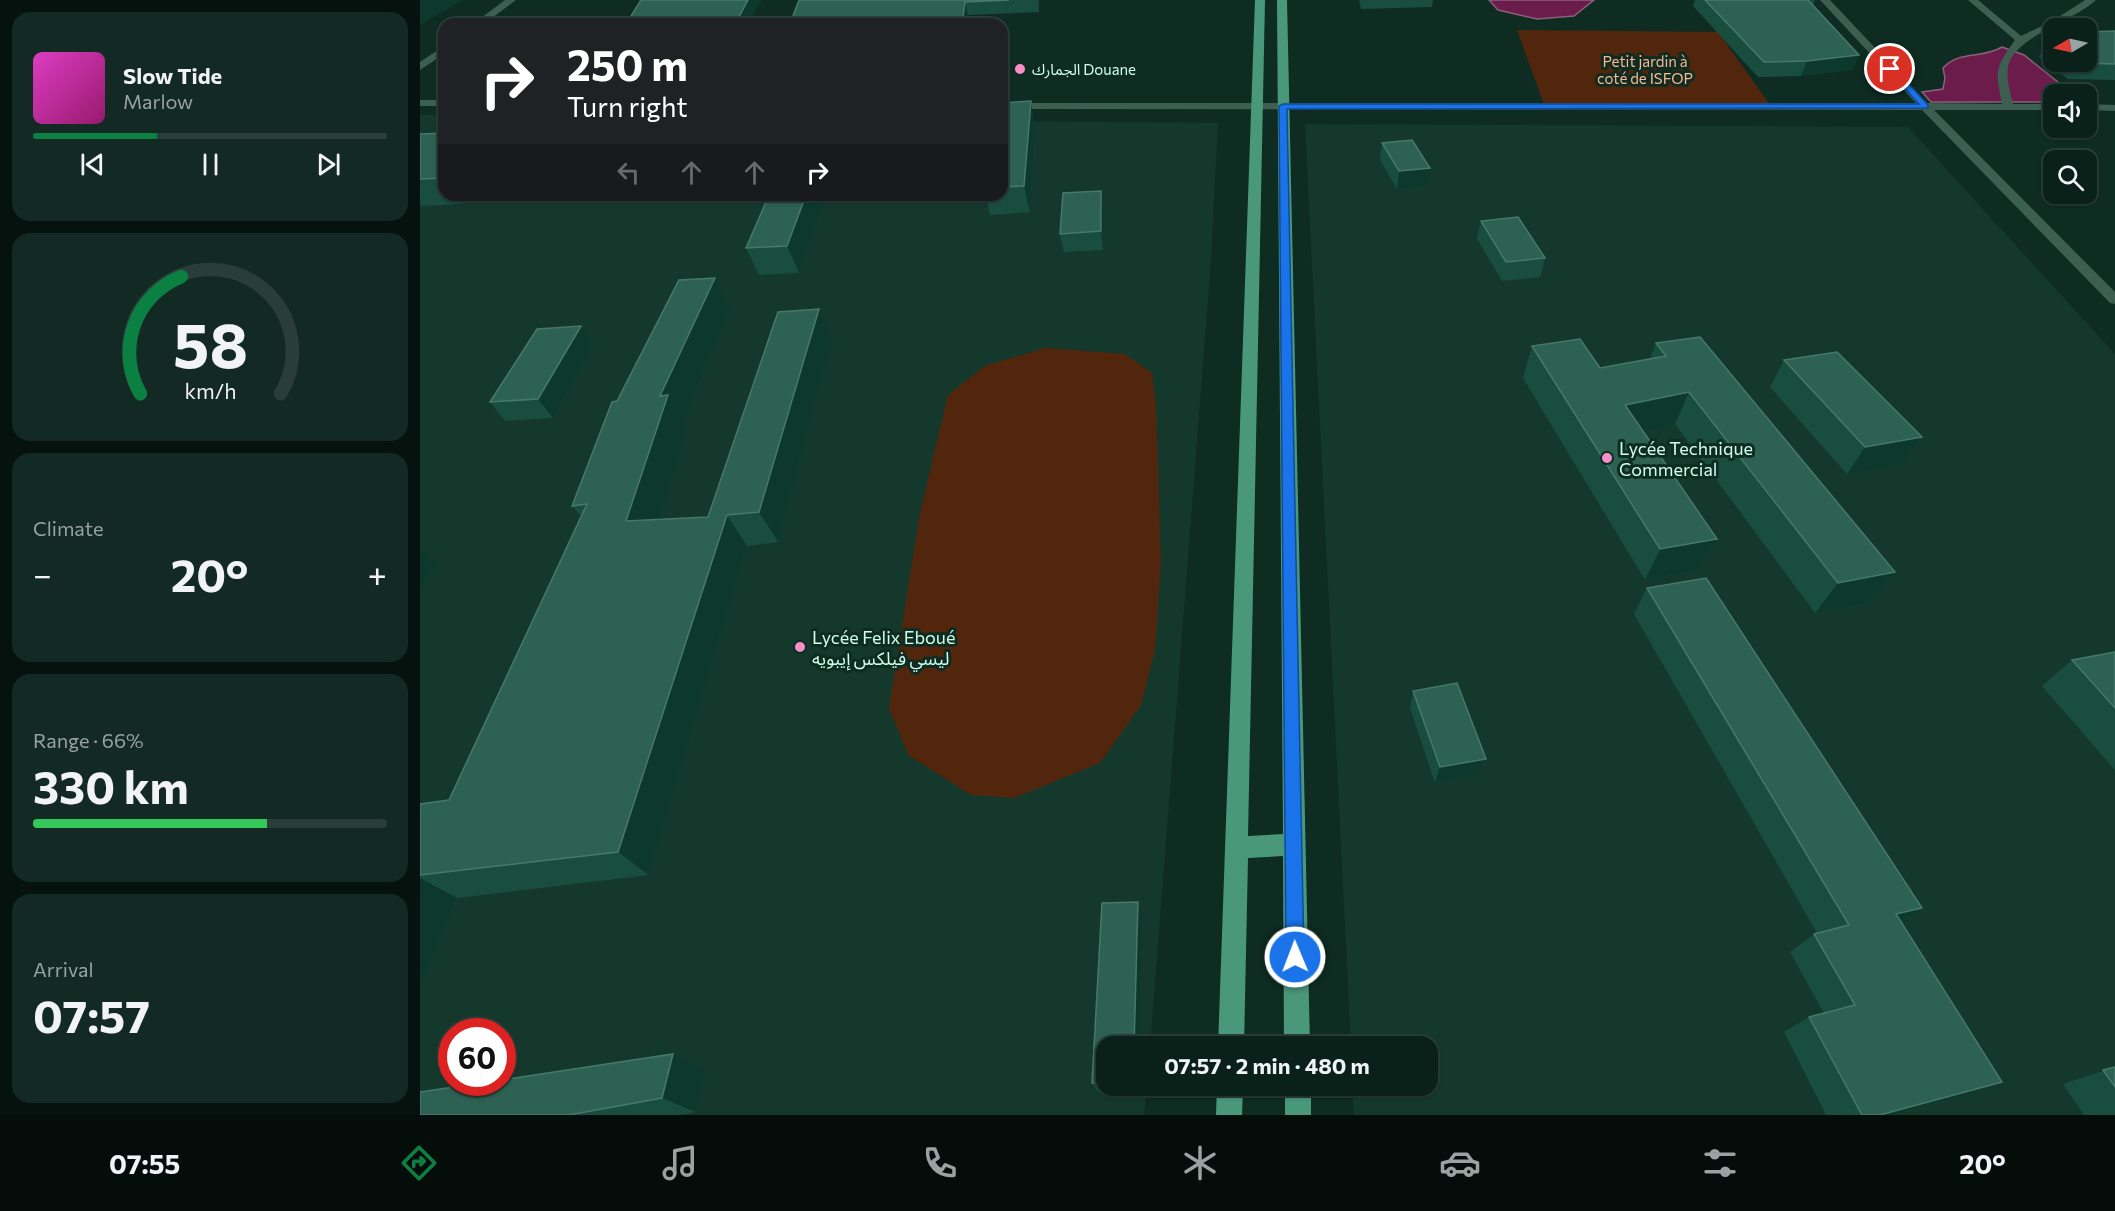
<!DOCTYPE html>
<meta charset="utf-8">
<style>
body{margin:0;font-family:Commissioner,"Noto Sans Arabic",sans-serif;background:#132923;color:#f1f3f6;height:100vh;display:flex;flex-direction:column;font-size:22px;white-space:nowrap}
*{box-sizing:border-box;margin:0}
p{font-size:20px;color:#99a3a2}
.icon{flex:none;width:33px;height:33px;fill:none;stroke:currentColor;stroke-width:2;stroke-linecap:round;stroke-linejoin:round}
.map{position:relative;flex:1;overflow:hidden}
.sheet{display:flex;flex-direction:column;gap:12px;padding:12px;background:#06120e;width:420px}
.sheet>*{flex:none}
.banner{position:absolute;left:18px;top:18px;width:570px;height:183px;border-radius:18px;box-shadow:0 2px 4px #0004,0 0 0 2px #2a3e39;background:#202124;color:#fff;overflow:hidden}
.needle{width:39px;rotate:261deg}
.fabs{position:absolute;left:1623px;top:18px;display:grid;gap:12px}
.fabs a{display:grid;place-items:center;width:54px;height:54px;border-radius:12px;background:#0a211a;box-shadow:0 2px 4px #0004,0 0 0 2px #2a3e39;font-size:30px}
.speed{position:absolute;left:18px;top:1018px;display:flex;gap:12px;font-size:30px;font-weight:700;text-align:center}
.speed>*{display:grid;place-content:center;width:78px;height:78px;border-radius:50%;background:#0a211a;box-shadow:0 2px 4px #0004,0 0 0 2px #2a3e39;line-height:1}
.speed .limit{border:9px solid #d22;background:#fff;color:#111}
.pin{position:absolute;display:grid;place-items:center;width:51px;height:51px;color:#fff;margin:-26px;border:3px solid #fff;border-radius:50%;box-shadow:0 2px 6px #0007}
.me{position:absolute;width:66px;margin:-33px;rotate:359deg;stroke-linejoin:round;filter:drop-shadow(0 0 4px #0008)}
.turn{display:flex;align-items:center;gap:21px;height:126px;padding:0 30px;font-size:27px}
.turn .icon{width:78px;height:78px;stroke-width:2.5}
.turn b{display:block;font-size:42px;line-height:51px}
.lanes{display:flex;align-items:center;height:57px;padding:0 30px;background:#0003;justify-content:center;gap:30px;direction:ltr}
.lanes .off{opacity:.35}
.big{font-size:45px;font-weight:700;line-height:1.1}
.sheet .tile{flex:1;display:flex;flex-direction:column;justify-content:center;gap:9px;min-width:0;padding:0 21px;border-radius:18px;background:#132923}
.sheet .dial{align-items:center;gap:0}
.dial svg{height:156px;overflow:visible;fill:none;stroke:#2a3e39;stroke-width:7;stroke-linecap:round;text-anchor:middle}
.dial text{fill:#f1f3f6;stroke:none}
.song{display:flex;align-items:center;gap:18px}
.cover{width:72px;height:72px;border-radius:9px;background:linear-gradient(135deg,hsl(310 70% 55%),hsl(320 70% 35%))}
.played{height:6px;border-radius:3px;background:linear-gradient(90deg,#0b8043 35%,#2a3e39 35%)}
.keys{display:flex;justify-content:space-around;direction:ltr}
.heat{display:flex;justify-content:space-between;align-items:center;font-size:33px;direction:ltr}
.charge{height:9px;border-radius:4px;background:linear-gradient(90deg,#34c759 66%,#2a3e39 0)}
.trip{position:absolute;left:676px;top:1036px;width:342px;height:60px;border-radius:18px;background:#0a211a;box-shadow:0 2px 4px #0004,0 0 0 2px #2a3e39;font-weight:700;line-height:60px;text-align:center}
.tab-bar{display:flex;height:96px;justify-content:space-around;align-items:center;background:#040d0a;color:#99a3a2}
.tab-bar .icon{width:42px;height:42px}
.tab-bar .active{color:#0b8043}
.tab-bar b{font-size:27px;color:#f1f3f6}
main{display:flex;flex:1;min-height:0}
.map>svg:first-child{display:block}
</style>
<main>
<section class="sheet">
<div class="tile">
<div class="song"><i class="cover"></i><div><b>Slow Tide</b><p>Marlow</p></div></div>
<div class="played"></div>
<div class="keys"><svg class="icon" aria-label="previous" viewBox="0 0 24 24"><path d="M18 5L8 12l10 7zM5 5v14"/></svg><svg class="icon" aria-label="pause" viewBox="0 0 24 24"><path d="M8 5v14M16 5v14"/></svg><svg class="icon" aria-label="next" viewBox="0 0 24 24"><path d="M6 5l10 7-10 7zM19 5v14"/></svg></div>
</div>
<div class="tile dial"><svg viewBox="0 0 100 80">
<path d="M14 69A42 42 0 1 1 86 69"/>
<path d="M14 69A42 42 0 0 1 35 9" stroke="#0b8043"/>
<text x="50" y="56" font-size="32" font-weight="700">58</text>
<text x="50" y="72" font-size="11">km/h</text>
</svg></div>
<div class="tile"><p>Climate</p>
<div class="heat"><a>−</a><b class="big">20°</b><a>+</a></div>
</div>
<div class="tile"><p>Range · 66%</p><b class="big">330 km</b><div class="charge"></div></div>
<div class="tile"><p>Arrival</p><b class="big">07:57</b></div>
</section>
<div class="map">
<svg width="1695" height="1115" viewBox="0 0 1695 1115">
<rect width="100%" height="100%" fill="#0e2c22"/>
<!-- built -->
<g fill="#15382c" fill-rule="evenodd">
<path d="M 0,115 L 24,115 L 24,195 L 582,195 L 582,121 L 798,123 L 791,261 L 730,1047 L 687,1047 L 687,1086 L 727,1086 L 724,1115 L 0,1115 ZM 32,1032 L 82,1032 L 82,1083 L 32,1083 Z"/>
<polygon points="885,124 1488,127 1695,354 1695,1115 934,1115 932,1086 1008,1086 1008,1047 931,1047"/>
</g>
<!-- green -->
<g fill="#52260c">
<polygon points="1097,30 1298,32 1353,109 1125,107"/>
<polygon points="625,348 705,354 732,373 736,406 741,562 735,650 721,705 680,763 594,798 551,795 488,755 469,708 500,513 528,395 565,366"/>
</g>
<!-- water -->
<g fill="#6b1c4b" stroke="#8a607b" stroke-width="1.5">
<polygon points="1069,0 1174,0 1154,16 1117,19 1078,10"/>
<path d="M 1582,47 L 1604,55 L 1653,94 L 1634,94 L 1633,102 L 1511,102 L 1502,92 L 1523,89 L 1525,78 L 1523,68 C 1539,50 1563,59 1582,47 Z"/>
</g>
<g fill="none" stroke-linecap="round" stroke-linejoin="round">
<!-- minor -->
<g fill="#3c5f52" fill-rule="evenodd">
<polygon points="85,0 96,0 64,24 53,24"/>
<path d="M 1400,0 L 1410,0 L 1507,103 L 1582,104 C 1575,70 1575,68 1595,40 L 1548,0 L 1558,0 L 1601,36 L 1634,20 L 1665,0 L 1676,0 C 1654,21 1593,37 1588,67 C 1586,79 1590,91 1593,104 L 1634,104 L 1634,110 L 1514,110 L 1695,292 L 1695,304 L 1690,303 L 1502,110 L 582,109 L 582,103 L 1496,103 Z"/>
<polygon points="24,46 24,54 0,70 0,62"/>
<rect x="0" y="100" width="24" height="6"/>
<polygon points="1666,104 1695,105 1695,111 1666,110"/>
</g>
<!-- major -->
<g fill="#4a987c" fill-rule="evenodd">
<polygon points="835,0 845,0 828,836 863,834 857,0 867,0 890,1047 864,1047 863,856 828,858 824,1047 798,1047"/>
<polygon points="797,1086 823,1086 822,1115 796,1115"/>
<rect x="865" y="1086" width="26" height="29"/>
</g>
</g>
<!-- wall -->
<g fill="#194e3e">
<polygon points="379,0 619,0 619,12 548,15"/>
<polygon points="939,0 1013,0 1012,7 941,9"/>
<polygon points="1275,0 1395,0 1393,5 1439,55 1432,70 1381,76 1338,77 1273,6"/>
<polygon points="1695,31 1695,80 1648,79 1619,57 1628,41 1634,40 1634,62 1666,62"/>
<polygon points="582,103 615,126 610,212 570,215 565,195 582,195"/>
<polygon points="24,133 24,195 52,195 44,204 0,206 0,134"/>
<polygon points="962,143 1007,186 977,189 960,160"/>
<polygon points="681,191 683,209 683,250 644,252 640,234"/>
<polygon points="349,195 406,195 379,273 339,275 326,248"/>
<polygon points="1061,221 1125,258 1120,277 1082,281 1057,239"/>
<polygon points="295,278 311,309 263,420 268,427 239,519 288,517 412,341 358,542 327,546 229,875 37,898 0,986 0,804 29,800 161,516 152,506 197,401"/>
<polygon points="161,326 174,345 133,418 85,421 70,402"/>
<polygon points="1236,343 1475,572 1450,603 1395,613 1255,424 1222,430 1297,539 1280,570 1225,580 1103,378 1112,346 1180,368 1230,359"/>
<polygon points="1364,360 1502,437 1483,465 1427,474 1350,387"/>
<polygon points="1227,588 1502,908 1481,922 1582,1082 1546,1095 1472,1115 1406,1115 1364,1032 1389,1017 1404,1013 1370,952 1394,934 1397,933 1214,614"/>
<polygon points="1695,652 1695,770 1622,686 1652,660"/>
<polygon points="993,691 1066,759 1060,775 1015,783 990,708"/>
<polygon points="718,902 722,915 687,1047 687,1086 717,1086 717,1090 678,1092 672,1083"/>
<polygon points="253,1054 286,1070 276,1112 259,1115 0,1115"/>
<polygon points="1695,1067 1695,1115 1664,1115 1643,1084"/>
</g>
<!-- shaded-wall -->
<g fill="#0c392b">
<polygon points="1,0 43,0 0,25 0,1"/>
<polygon points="328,0 342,0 328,24 315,24"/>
<polygon points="545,2 548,15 547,24 542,24"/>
<polygon points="1439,55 1432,70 1381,76 1387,61"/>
<polygon points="611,101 615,126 610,212 604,186"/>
<polygon points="1010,168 1007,186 977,189 979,171"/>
<polygon points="681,191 683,209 683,250 681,231"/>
<polygon points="38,195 52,195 44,204"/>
<polygon points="386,195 406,195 379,273 367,246"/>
<polygon points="295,278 311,309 263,420 268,427 229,552 206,521 240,396"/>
<polygon points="399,309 412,341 358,542 339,512"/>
<polygon points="161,326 174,345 133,418 118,399"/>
<polygon points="1269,392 1255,424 1192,437 1205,405"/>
<polygon points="1502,437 1483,465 1427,474 1445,447"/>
<polygon points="307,515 327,546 229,875 198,852"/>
<polygon points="1297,539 1280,570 1225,580 1240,549"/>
<polygon points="0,548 16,563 0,591"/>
<polygon points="1475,572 1450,603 1395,613 1418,583"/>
<polygon points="1066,759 1060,775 1015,783 1020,767"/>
<polygon points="0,878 37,898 0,986"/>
<polygon points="718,902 722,915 718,1047 714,1047"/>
<polygon points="1502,908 1473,927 1476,914"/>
<polygon points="253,1054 286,1070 276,1112 242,1098"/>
<polygon points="1582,1082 1546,1095 1472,1115 1460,1115"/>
</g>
<!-- building -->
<g fill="#2d6151" stroke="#467969" stroke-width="1.5">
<polygon points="221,0 328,0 315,24 206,24"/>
<polygon points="379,0 589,0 545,2 542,24 370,24"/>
<polygon points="1285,0 1388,0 1439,55 1387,61 1344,62"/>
<polygon points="1695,31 1695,64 1658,63 1655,62 1666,62 1666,32"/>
<polygon points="1634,40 1634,45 1628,41"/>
<polygon points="611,101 604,186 582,187 582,103"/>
<polygon points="24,133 24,178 0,179 0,134"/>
<polygon points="992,140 1010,168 979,171 962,143"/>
<polygon points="681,191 681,231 640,234 643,193"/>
<polygon points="349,195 386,195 367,246 326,248"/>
<polygon points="1098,217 1125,258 1086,262 1061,221"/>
<polygon points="295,278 240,396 248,395 206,521 288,517 358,312 399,309 339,512 307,515 198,852 0,875 0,804 29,800 167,504 152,506 192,402 197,401 259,280"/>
<polygon points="161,326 118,399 70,402 117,329"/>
<polygon points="1280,337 1475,572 1418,583 1269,392 1205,405 1297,539 1240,549 1112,346 1160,339 1180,368 1246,356 1236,343"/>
<polygon points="1417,352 1502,437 1445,447 1364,360"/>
<polygon points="1286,578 1502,908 1476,914 1582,1082 1460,1115 1442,1115 1389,1017 1435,1005 1394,934 1429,925 1227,588"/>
<polygon points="1695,652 1695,708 1652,660"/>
<polygon points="1037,683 1066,759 1020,767 993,691"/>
<polygon points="718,902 714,1047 687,1047 687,1082 672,1083 682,903"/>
<polygon points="253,1054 242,1098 149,1115 0,1115 0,1092 60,1083 82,1083 82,1080"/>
<polygon points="1695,1067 1695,1087 1683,1070"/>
</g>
<!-- route -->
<polygon fill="#1a73e8" stroke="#114b97" stroke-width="1.5" points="1468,67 1473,67 1508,105 1508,108 867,109 884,957 881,963 875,966 868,963 866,957 859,106 863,104 1499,104 1468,70"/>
<!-- markers -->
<g fill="#fa8fc8" stroke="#0e2c22" stroke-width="2">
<circle cx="600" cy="69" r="6"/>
<circle cx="1187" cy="458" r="6"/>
<circle cx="380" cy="647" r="6"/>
</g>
<g text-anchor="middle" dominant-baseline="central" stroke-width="6" stroke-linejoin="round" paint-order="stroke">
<!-- far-park labels -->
<g font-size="15" fill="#fab794" stroke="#0e2c22">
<text x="1225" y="61">Petit jardin à<tspan x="1225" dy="17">coté de ISFOP</tspan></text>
</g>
<!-- far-poi labels -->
<g font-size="15" fill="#d1fdeb" stroke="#0e2c22" text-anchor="start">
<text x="612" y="69">الجمارك Douane</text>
</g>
<!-- poi labels -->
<g font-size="18" fill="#d1fdeb" stroke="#0e2c22" text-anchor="start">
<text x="1199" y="448">Lycée Technique<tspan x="1199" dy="21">Commercial</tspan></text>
<text x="392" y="637">Lycée Felix Eboué<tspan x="392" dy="21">ليسي فيلكس إيبويه</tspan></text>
</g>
</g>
</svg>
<div class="fabs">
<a><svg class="needle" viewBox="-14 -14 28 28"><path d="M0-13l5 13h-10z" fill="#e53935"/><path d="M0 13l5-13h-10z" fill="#99a3a2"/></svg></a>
<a><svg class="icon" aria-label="sound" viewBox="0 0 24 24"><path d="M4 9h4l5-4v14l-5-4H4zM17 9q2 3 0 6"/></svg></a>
<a><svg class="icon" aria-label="search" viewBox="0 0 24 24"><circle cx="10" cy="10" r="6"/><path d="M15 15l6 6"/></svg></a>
</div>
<div class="speed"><div class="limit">60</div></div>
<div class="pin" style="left:1470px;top:69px;background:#d93025"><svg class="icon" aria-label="arrive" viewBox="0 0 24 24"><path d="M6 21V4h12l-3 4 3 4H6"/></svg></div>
<svg class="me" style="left:875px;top:957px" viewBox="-20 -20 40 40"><circle r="17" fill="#1a73e8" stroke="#fff" stroke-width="3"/><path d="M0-11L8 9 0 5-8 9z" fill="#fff"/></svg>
<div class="trip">07:57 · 2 min · 480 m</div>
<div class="banner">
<div class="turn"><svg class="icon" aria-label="right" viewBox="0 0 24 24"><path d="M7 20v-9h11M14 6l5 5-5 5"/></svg><div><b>250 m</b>Turn right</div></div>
<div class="lanes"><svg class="icon off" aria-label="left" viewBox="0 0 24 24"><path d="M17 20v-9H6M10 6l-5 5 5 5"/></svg><svg class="icon off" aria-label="ahead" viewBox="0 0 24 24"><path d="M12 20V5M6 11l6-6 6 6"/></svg><svg class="icon off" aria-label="ahead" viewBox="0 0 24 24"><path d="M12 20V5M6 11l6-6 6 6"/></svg><svg class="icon" aria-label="right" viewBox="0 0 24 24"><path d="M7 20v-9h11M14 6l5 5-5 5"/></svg></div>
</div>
</div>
</main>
<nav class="tab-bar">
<b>07:55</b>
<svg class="icon active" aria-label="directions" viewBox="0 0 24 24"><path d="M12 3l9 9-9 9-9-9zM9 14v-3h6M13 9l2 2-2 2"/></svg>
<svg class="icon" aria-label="music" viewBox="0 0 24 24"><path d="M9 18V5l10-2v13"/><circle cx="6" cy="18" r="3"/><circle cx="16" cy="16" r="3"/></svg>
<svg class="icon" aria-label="phone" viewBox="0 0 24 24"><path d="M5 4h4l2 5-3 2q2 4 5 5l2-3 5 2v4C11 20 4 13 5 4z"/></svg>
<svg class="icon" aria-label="climate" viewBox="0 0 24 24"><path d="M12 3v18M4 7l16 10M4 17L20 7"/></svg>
<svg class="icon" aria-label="car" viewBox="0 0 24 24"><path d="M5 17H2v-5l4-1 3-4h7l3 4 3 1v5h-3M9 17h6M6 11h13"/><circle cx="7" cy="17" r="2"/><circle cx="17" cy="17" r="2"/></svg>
<svg class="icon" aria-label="filters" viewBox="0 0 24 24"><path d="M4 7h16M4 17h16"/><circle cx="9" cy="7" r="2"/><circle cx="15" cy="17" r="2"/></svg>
<b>20°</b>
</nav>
